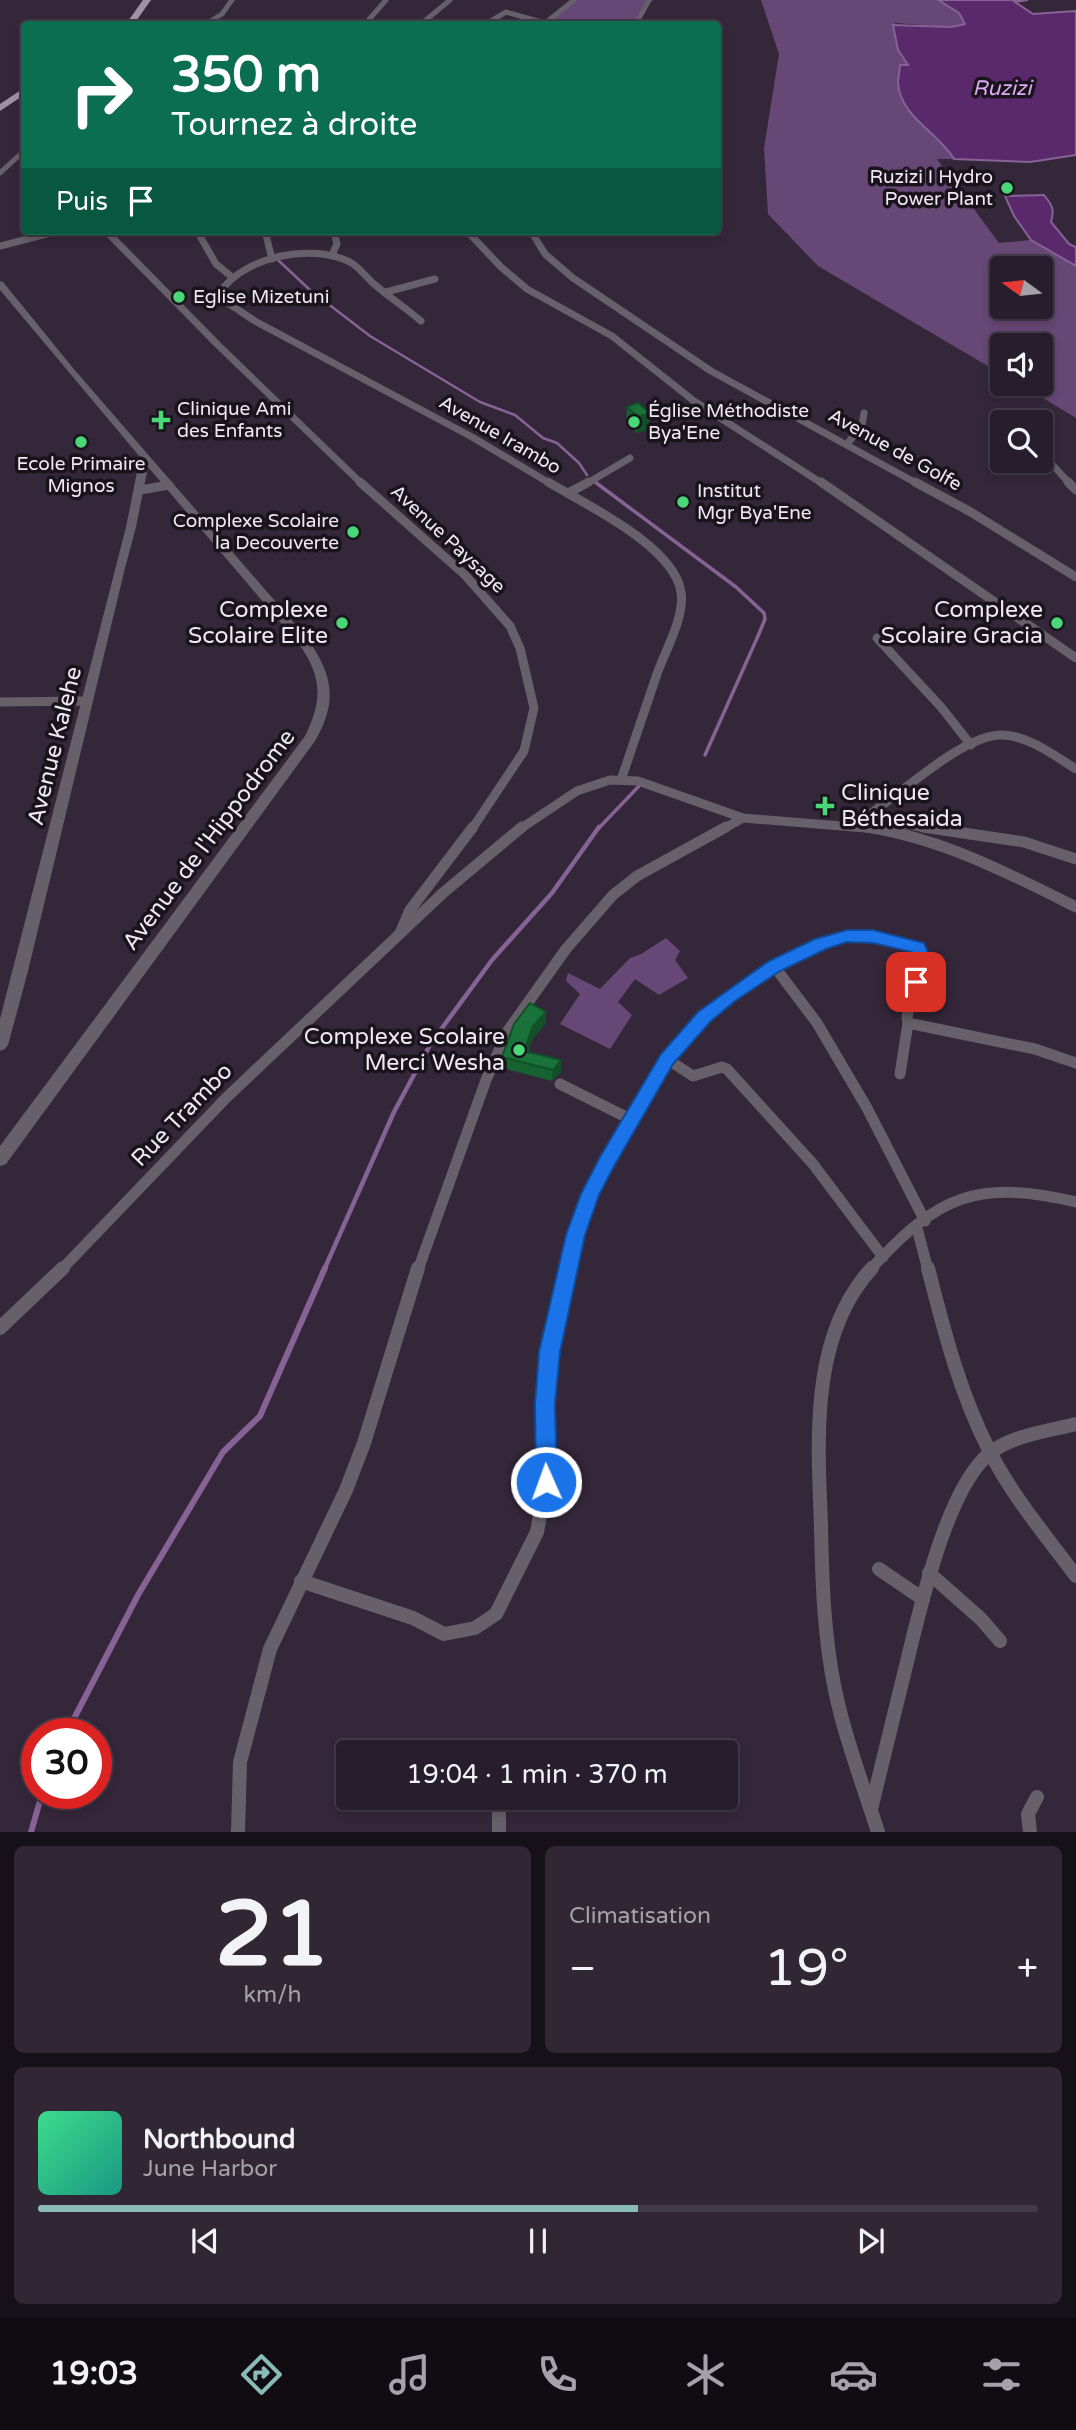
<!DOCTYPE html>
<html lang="fr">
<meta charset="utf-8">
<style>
body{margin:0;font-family:"Varela Round",sans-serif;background:#302634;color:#f1f3f6;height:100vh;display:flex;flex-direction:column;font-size:26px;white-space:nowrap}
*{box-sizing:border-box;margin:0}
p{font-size:23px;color:#a5a2a9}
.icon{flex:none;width:38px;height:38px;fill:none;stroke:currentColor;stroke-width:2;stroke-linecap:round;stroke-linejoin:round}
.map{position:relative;height:1832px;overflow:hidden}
.sheet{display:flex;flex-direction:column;gap:14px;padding:14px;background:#161018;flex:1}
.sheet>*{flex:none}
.banner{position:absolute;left:21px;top:21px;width:700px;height:214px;border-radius:7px;box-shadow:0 4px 10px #0003,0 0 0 2px #443b48;background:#0b6e4f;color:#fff;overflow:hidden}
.needle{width:46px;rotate:285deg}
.controls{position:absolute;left:990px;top:256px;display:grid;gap:14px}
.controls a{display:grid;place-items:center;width:63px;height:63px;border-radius:7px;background:#281d2c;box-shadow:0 4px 10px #0003,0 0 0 2px #443b48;font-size:35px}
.speed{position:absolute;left:21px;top:1718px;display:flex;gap:14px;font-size:35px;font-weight:700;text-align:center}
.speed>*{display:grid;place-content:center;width:91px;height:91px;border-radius:50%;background:#281d2c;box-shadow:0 4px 10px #0003,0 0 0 2px #443b48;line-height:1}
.speed .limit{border:10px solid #d22;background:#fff;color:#111}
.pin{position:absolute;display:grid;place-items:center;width:60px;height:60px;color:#fff;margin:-30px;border-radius:14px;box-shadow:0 4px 10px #0006}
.me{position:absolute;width:77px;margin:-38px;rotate:358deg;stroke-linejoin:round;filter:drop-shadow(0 0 5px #0008)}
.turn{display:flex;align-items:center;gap:24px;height:147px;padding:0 35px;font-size:32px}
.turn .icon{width:91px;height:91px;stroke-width:2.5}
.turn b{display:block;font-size:49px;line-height:60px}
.then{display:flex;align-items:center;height:66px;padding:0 35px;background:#0003;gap:14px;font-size:26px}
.big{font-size:52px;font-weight:600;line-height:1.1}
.sheet .tile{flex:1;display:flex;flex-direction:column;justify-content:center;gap:10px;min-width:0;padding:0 24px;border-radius:10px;background:#302634}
.sheet .dial{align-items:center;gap:0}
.dial b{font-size:91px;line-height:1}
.song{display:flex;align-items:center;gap:21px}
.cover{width:84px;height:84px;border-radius:10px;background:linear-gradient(135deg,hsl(150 70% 55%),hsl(170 70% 35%))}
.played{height:7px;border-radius:4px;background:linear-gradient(90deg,#8bbbb9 60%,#443b48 60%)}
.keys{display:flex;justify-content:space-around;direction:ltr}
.heat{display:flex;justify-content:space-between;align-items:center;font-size:38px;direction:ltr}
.sheet .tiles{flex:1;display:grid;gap:14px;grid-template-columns:1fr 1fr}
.tile:last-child{grid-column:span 2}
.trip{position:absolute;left:336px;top:1740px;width:402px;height:70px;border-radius:7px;background:#281d2c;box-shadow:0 4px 10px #0003,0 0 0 2px #443b48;font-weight:600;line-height:70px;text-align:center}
.tab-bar{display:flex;height:112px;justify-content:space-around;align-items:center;background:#100c12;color:#a5a2a9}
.tab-bar .icon{width:49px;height:49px}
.tab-bar .on{color:#8bbbb9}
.tab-bar b{font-size:32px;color:#f1f3f6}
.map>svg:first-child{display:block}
</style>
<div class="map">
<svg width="1076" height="1832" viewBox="0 0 1076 1832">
<rect width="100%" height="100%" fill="#35273a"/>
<!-- green -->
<g fill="#674775" fill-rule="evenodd">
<polygon points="575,0 653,0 643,8 637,24 548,24"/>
<path d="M 761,0 L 938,0 L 959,13 L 965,21 L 965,24 L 951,27 L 895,23 L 901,57 L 909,66 L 900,66 C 900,71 898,77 898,83 C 900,117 939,133 954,159 L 937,159 L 999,243 L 1031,240 L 1076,266 L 1076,418 L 1018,383 L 1041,383 L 1041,345 L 1003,345 L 1003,375 L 818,266 L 768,214 L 764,148 L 779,54 ZM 1003,268 L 1041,268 L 1041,306 L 1003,306 Z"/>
<polygon points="666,938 680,951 675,960 688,978 659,995 635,979 618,1002 632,1015 610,1049 560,1024 580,994 566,981 568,973 600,989 630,958 641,954"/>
</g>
<!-- water -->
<g fill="#59296c" stroke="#866295" stroke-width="2">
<path d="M 938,0 L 1028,0 L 1015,2 L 1033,14 L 1076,11 L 1076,155 L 1030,162 L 954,159 C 939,133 899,116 898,82 C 898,77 900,71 900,65 L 908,65 L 898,50 L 893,25 L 951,27 L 965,24 L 959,13 Z"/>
<path d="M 1044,195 C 1052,205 1055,209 1051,222 L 1069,244 L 1076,247 L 1076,266 L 1031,240 L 1014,216 L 1005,196 Z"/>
</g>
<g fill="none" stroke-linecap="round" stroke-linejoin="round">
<!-- stream-far3 -->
<g stroke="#866295" stroke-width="2.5">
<polyline points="278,260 310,290 370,336 480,402 515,415 543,438 557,443 579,463 587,475"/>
<polyline points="594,481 598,484"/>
</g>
<!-- stream-far2 -->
<g stroke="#866295" stroke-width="3.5">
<polyline points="595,482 736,587 764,613 765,619 758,636 705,755"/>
<polyline points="598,829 639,786"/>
</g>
<!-- stream-far1 -->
<polyline stroke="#866295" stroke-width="4.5" points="324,1270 394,1112 431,1043 492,960 552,893 599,827"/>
<!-- stream -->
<g stroke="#866295" stroke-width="6">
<polyline points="66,1734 138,1595 223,1452 260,1416 325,1268"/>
<polyline points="31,1832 42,1794"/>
</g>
<!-- minor-far4 -->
<g stroke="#67606a" stroke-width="5">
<polyline points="206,24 222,14 232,0"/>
<polyline points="365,24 386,0"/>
<polyline points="421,24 450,0"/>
<polyline points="486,24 506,12 545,23"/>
<polyline points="544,24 574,0"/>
<polyline points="636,24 649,0"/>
<polyline points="0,173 24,151"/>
</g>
<!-- minor-far3 -->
<g stroke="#67606a" stroke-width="7">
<polyline points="106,231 218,345 362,484"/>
<polyline points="197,231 216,264 232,277"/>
<polyline points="265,231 272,259"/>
<polyline points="467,231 501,267 527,289 612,336 694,401 823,484"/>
<polyline points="531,231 545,254 573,278 711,371 918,484"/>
<polyline points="0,246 58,231"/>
<polyline points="332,255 337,244 334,231"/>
<polyline points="386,292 435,279"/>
<path d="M 421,321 C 406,308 389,297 374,284 C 366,277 359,267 350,262 C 311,243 246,256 221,291 L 228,303 L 255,321 L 472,437 L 551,484"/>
<polyline points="848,443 862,425 864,413"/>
<polyline points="1048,460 1070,484"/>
<polyline points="586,484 630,458"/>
</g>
<!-- minor-far2 -->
<g stroke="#67606a" stroke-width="9">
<polyline points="360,482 465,575 510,626 520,648 534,708 524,751 472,829"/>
<path d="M 548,482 C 585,504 674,546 681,592 C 685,617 665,651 657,674 C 645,709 633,745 621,780"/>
<polyline points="821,482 1076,658"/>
<polyline points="915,482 969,511 1076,577"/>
<polyline points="1068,482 1076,490"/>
<polyline points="140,490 169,485"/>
<polyline points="568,493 589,482"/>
<polyline points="877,638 941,707 971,745"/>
<polyline points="0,702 87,701"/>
<polyline points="868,819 935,829"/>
<path d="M 853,825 C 893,803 961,733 1003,735 C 1029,736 1055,756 1076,769"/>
<polyline points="520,829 577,791 610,780 638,781 743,818 878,829"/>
<polyline points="723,829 743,818"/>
</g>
<!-- minor-far1 -->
<g stroke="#67606a" stroke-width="11">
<path d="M 867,827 C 943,839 1008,873 1076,907"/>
<polyline points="923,827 1024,842 1076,859"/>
<polyline points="401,931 410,910 473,827"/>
<polyline points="774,966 817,1023 867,1108 925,1221"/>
<polyline points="667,1059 693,1076 722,1067 727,1069 813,1164 883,1257"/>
<polyline points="900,1074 908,1023"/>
<polyline points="560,1084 632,1120"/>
<polyline points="917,1228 928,1270"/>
<polyline points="61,1270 227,1097 443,893 522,827"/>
<polyline points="418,1270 486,1080 507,1032 566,949 613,895 637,876 726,827"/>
<polyline points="567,1270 575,1235 590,1194 606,1162 667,1059 704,1017 730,996 795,955 847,936 873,936 918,947 922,953 907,1017 908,1023 1035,1049 1076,1063"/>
<path d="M 870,1270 C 938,1195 977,1179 1076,1202"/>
</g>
<!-- minor -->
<g stroke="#67606a" stroke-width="14">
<path d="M 872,1268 C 809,1336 818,1442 821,1526 C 822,1581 824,1637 835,1690 C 845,1738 863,1785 878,1832"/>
<path d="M 928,1268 C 944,1331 960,1394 990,1452 C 1013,1497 1046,1536 1076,1576"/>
<polyline points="0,1328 63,1268"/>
<polyline points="879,1569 923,1599"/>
<polyline points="929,1573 981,1619 1000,1641"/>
<polyline points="301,1581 413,1618 444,1634 475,1628 496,1614 537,1532 546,1482 545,1404 549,1352 568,1268"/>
<path d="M 871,1809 C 882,1764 893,1719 904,1674 C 918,1618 945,1489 990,1453 C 1013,1435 1049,1431 1076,1424"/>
<polyline points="499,1812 499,1832"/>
<polyline points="238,1832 240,1762 270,1649 346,1490 364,1443 418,1268"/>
<polyline points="1030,1832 1028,1814 1037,1797"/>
</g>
<!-- tertiary -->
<path fill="#67606a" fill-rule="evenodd" d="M 0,281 L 3,282 L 73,368 L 307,638 C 333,675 338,701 315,741 L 6,1164 L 0,1166 L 0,1146 L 305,736 C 323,700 322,677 299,644 L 148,467 L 136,527 L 125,568 L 28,971 L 8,1045 L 5,1049 L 0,1051 L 0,1019 L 126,527 L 140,457 L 0,290 Z"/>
<!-- primary -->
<g fill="#a092a6" fill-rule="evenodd">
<polygon points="143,0 151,0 134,24 126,24"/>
<polygon points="24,88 24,95 0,111 0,104"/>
</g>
</g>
<!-- wall -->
<g fill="#166231">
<polygon points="627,407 650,413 649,429 637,433 626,423"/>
<polygon points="546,1023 533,1038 528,1052 561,1072 552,1081 502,1068 502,1057"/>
</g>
<!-- shaded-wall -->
<g fill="#125028">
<polygon points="650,413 649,429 637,433 638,417"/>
<polygon points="546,1012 546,1023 533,1038 524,1062 524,1051 533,1026"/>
<polygon points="561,1060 561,1072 552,1081 553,1070"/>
</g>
<!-- building -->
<g fill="#197239" stroke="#125028" stroke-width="2">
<polygon points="638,403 650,413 638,417 627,407"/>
<polygon points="530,1003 546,1012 533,1026 524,1051 561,1060 553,1070 502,1057 514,1024"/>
</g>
<!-- route -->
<polygon fill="#1a73e8" stroke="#114b97" stroke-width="2" points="847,930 873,930 924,943 930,957 921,987 910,987 907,982 914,957 912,952 873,943 847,942 826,949 780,971 735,1001 710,1022 673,1064 613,1168 599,1195 585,1235 560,1352 555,1404 557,1482 554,1490 546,1493 539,1490 536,1482 535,1404 539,1352 566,1235 581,1194 600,1157 661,1054 698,1012 769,961 815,939"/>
<!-- markers -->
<g fill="#49d778" stroke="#19131b" stroke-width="2.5">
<circle cx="1007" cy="188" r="7"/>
<circle cx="179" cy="297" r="7"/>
<path d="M157.5 409.5h7v7h7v7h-7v7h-7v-7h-7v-7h7z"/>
<circle cx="634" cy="422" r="7"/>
<circle cx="81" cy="442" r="7"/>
<circle cx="683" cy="502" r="7"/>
<circle cx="353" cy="532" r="7"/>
<circle cx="342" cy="623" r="7"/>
<circle cx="1057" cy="623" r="7"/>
<path d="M821.5 795.5h7v7h7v7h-7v7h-7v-7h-7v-7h7z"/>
<circle cx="519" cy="1050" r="7"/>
</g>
<g text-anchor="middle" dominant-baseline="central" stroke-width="7" stroke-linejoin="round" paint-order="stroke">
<!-- far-poi labels -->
<g font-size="19" fill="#f0e7f4" stroke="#19131b" text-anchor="start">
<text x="993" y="177" text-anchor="end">Ruzizi I Hydro<tspan x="993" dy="22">Power Plant</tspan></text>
<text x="193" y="297">Eglise Mizetuni</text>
<text x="177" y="409">Clinique Ami<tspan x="177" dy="22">des Enfants</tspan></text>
<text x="648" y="411">Église Méthodiste<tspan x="648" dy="22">Bya'Ene</tspan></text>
<text x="81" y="464" text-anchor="middle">Ecole Primaire<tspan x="81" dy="22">Mignos</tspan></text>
<text x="697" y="491">Institut<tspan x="697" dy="22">Mgr Bya'Ene</tspan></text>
<text x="339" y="521" text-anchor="end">Complexe Scolaire<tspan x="339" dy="22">la Decouverte</tspan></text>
</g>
<!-- far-street labels -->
<g font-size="19" fill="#f0e7f4" stroke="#19131b">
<text transform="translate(500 435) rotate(30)">Avenue Irambo</text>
<text transform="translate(895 450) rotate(29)">Avenue de Golfe</text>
<text transform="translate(448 539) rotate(43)">Avenue Paysage</text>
</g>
<!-- far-water labels -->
<g font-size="21" font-style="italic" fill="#dea8f5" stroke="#19131b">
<text x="1002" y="88">Ruzizi</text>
</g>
<!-- poi labels -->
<g font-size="23" fill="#f0e7f4" stroke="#19131b" text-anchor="end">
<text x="328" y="610">Complexe<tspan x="328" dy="26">Scolaire Elite</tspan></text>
<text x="1043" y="610">Complexe<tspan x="1043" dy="26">Scolaire Gracia</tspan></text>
<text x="841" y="793" text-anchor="start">Clinique<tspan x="841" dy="26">Béthesaida</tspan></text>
<text x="505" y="1037">Complexe Scolaire<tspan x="505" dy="26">Merci Wesha</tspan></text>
</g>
<!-- street labels -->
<g font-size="23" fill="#f0e7f4" stroke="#19131b">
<text transform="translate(55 746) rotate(-76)">Avenue Kalehe</text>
<text transform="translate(209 840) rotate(-53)">Avenue de l'Hippodrome</text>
<text transform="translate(182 1115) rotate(-46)">Rue Trambo</text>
</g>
</g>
</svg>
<div class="controls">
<a><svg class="needle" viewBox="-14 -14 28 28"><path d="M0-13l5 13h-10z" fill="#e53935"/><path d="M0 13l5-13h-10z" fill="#a5a2a9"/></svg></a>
<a><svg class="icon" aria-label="sound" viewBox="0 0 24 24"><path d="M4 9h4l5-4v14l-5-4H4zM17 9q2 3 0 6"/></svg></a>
<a><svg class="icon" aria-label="search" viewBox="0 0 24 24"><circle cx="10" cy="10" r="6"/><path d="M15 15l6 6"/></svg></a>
</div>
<div class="speed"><div class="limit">30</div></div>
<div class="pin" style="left:916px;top:982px;background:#d93025"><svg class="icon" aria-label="arrive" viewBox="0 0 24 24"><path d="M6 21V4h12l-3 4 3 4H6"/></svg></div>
<svg class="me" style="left:546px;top:1482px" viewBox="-20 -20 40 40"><circle r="17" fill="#1a73e8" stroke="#fff" stroke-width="3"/><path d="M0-11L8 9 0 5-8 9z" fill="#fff"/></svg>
<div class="trip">19:04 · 1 min · 370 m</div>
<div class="banner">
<div class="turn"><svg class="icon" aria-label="right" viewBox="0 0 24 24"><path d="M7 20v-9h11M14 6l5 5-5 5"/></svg><div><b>350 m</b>Tournez à droite</div></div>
<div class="then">Puis<svg class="icon" aria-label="arrive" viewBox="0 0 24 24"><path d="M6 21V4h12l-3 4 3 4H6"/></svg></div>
</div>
</div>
<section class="sheet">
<div class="tiles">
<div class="tile dial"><b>21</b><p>km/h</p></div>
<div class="tile"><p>Climatisation</p>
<div class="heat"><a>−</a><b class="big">19°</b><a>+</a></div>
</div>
<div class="tile">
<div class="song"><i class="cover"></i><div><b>Northbound</b><p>June Harbor</p></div></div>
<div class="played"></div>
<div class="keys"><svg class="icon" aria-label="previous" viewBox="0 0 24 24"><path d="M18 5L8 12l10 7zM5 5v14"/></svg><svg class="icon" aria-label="pause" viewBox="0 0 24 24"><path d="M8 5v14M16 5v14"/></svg><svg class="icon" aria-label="next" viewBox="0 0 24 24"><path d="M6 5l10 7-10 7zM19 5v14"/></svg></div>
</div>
</div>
</section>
<nav class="tab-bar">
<b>19:03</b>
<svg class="icon on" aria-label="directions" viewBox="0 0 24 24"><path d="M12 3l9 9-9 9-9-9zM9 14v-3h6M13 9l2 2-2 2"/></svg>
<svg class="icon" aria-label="music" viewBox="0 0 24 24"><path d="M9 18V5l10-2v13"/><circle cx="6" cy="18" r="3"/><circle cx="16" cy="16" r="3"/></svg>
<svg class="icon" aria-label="phone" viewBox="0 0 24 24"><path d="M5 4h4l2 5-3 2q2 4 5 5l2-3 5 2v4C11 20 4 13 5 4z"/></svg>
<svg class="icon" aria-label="climate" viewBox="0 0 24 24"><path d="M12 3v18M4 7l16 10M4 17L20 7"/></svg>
<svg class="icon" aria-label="car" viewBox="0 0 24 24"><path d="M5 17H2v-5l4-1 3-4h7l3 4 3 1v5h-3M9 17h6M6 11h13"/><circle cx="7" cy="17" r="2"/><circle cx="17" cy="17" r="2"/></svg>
<svg class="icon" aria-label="filters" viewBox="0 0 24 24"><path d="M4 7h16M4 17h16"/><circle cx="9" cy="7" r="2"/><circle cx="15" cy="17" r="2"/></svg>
</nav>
